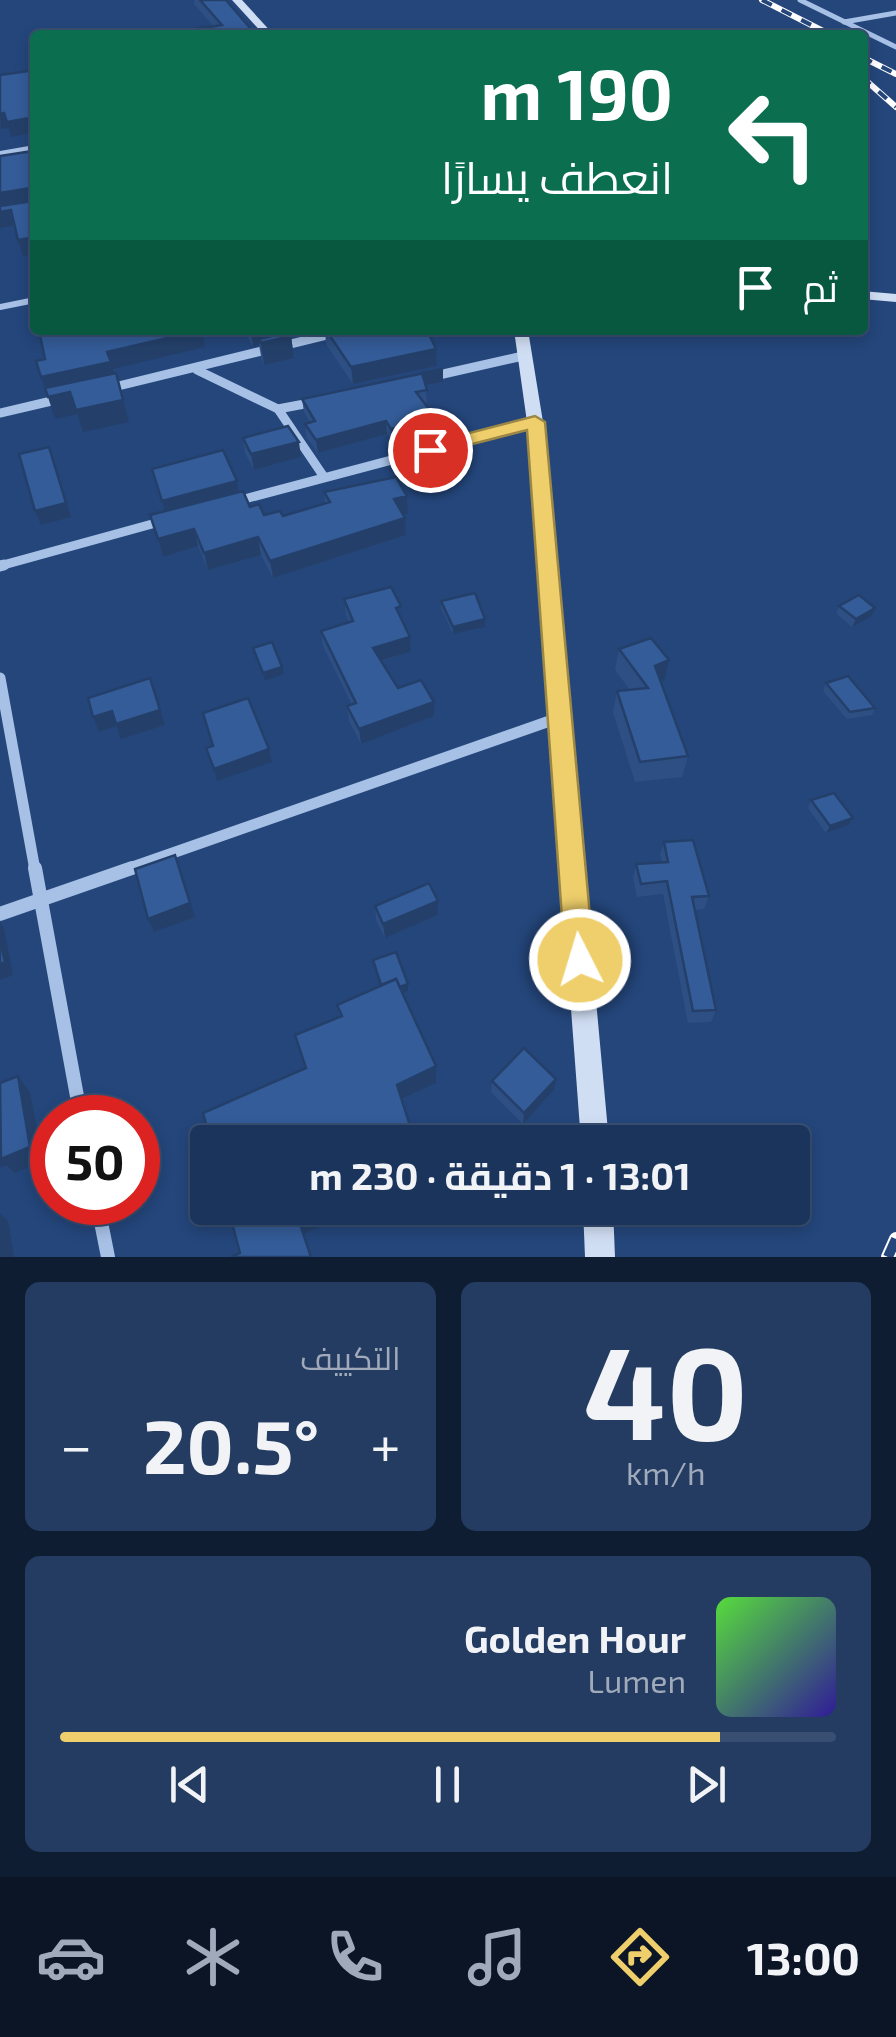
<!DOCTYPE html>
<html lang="ar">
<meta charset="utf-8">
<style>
body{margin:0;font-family:"Exo 2",Cairo,sans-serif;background:#243c62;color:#f1f3f6;direction:rtl;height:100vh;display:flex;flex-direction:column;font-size:38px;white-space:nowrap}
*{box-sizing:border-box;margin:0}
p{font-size:32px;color:#a0aabb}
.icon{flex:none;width:55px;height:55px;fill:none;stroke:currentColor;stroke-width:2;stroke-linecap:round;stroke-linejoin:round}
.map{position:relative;height:1257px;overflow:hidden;direction:ltr}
.sheet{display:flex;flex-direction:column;gap:25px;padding:25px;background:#0f1d33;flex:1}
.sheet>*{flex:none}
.top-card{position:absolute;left:30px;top:30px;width:838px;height:305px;border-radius:10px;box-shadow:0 5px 15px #0003,0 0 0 2px #394f72;direction:rtl;background:#0b6e4f;color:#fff;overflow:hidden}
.speed{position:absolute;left:30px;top:1095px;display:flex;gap:20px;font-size:50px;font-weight:700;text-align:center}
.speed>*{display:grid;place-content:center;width:130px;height:130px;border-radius:50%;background:#1b345c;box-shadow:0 5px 15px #0003,0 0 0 2px #394f72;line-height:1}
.speed .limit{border:15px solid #d22;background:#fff;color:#111}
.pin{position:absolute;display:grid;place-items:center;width:85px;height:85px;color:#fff;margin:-42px;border:5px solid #fff;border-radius:50%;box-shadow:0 2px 10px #0007}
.me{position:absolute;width:110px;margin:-55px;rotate:355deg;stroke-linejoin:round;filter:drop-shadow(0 0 8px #0008)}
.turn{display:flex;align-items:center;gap:35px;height:210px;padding:0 30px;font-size:45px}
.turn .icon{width:130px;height:130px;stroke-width:2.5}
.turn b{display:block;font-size:70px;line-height:85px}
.then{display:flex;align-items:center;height:95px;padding:0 30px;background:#0003;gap:20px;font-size:38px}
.big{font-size:75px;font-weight:700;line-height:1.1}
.sheet .tile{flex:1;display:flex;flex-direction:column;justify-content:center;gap:15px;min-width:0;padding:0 35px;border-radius:15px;background:#243c62}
.sheet .dial{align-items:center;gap:0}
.dial b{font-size:130px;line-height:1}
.song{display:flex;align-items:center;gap:30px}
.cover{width:120px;height:120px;border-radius:15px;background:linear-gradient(135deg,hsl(110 70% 55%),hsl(250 70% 35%))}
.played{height:10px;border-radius:5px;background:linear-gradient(90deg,#efcf6b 85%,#394f72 85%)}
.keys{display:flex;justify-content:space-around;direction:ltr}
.heat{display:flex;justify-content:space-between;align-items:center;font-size:55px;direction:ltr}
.sheet .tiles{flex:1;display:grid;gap:25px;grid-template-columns:1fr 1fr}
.tile:last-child{grid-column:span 2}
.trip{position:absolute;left:190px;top:1125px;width:620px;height:100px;border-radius:10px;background:#1b345c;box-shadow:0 5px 15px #0003,0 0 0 2px #394f72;font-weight:700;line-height:100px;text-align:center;direction:rtl}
.tabs{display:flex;height:160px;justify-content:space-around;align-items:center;background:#0b1525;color:#a0aabb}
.tabs .icon{width:70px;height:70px}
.tabs .current{color:#efcf6b}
.tabs b{font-size:45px;color:#f1f3f6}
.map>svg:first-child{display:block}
</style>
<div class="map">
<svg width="896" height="1257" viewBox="0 0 896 1257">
<rect width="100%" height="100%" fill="#24467b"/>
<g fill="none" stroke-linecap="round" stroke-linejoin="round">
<!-- street-far4 -->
<g stroke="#a7c0e5" stroke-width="5">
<polyline points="800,0 896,47"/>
<polyline points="844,22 896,13"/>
</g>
<!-- street-far3 -->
<g stroke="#a7c0e5" stroke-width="6">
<polyline points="0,154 35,148"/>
<polyline points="0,307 35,300"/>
</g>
<!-- street-far2 -->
<g stroke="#a7c0e5" stroke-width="9">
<polyline points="197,370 278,409 315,402"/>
<polyline points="430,377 523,356"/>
<polyline points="106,389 348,330"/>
<polyline points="278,409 324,477"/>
<polyline points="0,413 60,399"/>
<polyline points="237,501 535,422"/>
<polyline points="0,566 163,521"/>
</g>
<!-- street-far1 -->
<g stroke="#a7c0e5" stroke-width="11">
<polyline points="0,566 4,565"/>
<polyline points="0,678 35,870"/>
<polyline points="124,870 561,717"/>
</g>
<!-- street -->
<g stroke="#a7c0e5" stroke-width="14">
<polyline points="35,868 81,1118"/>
<polyline points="0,914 132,868"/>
<polyline points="97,1202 108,1257"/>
</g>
<!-- secondary -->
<g fill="#d0def4" fill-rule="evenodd">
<polygon points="232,0 242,0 274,35 264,35"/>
<polygon points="862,291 896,294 896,302 862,299"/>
<polygon points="514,330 528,330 543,422 609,1142 581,1142 527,422"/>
<polygon points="583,1208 613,1208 615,1257 585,1257"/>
</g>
<!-- rail-far1 casing -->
<g stroke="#fff" stroke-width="6">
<g id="rail-far1">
<polyline points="762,0 831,35"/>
<polyline points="862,57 896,74"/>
<polyline points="862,77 896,107"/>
</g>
</g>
<!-- rail casing -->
<g stroke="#fff" stroke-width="14">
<polyline id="rail" points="888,1257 896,1239"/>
</g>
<!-- rail-far1 -->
<use href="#rail-far1" stroke="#24467b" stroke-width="4" stroke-dasharray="11" stroke-linecap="butt"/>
<!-- rail -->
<use href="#rail" stroke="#24467b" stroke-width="10" stroke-dasharray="31" stroke-linecap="butt"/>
</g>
<!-- wall -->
<g fill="#2d4f83">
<polygon points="194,0 226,0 256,35 213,26 194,4"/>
<polygon points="244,330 281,330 282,333 291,336 294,358 264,365 262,361 259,345 253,347"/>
<polygon points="325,330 427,330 436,349 437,366 353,384 326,344"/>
<polygon points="443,369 443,382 425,386 427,403 425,404 435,430 392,442 387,434 318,453 306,437 305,424 310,422 304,412 302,399"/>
<polygon points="243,438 301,457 254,470 245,453"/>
<polygon points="152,469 237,481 239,492 250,507 264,515 283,516 325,504 324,492 407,496 408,514 404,515 406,535 273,578 261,555 208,570 198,546 163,557 150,515 165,511"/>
<polygon points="344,599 401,619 410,637 411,652 381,661 398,688 434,702 434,716 361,744 349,721 347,706 352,705 323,646 321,631 349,622 346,614"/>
<polygon points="441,601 485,619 485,627 453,634 441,608"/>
<polygon points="839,606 875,608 872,616 852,627 836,613"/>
<polygon points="619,649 664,681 661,682 688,756 682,777 635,782 613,712 617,691 630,690 615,670"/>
<polygon points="826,683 875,708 872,715 847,719 823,691"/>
<polygon points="811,800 853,818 849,825 826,833 808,808"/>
<polygon points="664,842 709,896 704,909 695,910 716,1010 711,1022 688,1023 663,894 637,897 633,878 636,864 662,862 660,855"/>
<polygon points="375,906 438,915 385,938 376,920"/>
<polygon points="373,960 408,991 403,993 436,1083 401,1100 414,1142 211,1142 305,1068 295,1035 340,1017 337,1005 380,986"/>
<polygon points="492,1081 554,1090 523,1124 491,1092"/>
</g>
<!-- shaded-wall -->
<g fill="#24406a">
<polygon points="4,113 8,128 1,129 0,114"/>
<polygon points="35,117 35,132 11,137 7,122"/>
<polygon points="30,188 35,203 0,209 0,193"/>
<polygon points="11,210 16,225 0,228 0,212"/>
<polygon points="35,237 35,254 23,256 18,240"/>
<polygon points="202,330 205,347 113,369 115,379 47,394 41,377 107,352"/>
<polygon points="251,330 281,330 282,338 291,336 294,358 264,365 261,344 259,339 259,345 253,347"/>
<polygon points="436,349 437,366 353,384 351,367"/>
<polygon points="443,369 443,382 422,386 422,373"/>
<polygon points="70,392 77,414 55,419 48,397"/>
<polygon points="123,400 129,422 83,432 76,410"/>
<polygon points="435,417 435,430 392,442 391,429"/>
<polygon points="386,421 387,434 318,453 316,440"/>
<polygon points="299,442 301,457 254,470 251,454"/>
<polygon points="49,447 71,517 41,525 35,511"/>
<polygon points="237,481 239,493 165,513 162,501"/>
<polygon points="407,496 408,514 395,517 394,499"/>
<polygon points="405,518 406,535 273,578 270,561"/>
<polygon points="194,529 198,546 163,557 158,539"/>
<polygon points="258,537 261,555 208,570 204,553"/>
<polygon points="875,608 872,616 852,627 856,619"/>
<polygon points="485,619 485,627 453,634 453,627"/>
<polygon points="410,637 411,652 375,662 373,648"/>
<polygon points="669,660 664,681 651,686 655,666"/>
<polygon points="282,667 284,674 265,681 263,673"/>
<polygon points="434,702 434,716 361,744 359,729"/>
<polygon points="160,710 165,725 121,739 116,726 99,732 93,717 112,711"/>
<polygon points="269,749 272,762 217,781 214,769"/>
<polygon points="853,818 849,825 826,833 830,826"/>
<polygon points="180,869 195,917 154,932 148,919"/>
<polygon points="438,901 438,915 385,938 383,924"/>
<polygon points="0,922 4,928 13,975 0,980"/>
<polygon points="408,984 408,991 385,1000 384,993"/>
<polygon points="436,1066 436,1083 398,1101 397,1085"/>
<polygon points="18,1076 30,1092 43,1161 14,1173 7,1165 0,1168 0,1150"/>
<polygon points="556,1079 554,1090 523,1124 524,1113"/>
<polygon points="326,1208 358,1208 304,1234 299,1221"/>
<polygon points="0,1213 8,1221 14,1257 0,1257"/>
</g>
<!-- building -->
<g fill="#345c98" stroke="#24406a" stroke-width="2.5">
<polygon points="200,0 226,0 256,35 154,35 222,25"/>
<polygon points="35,70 35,117 7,122 4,113 0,114 0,75"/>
<polygon points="33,151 35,157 35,192 30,188 0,193 0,156"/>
<polygon points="35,197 35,237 18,240 11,210 0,212 0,206 32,201"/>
<polygon points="39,330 202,330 107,352 111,362 41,377 36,361 45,359"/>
<polygon points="326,330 427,330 436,349 351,367"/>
<polygon points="289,332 291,336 261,343 259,339"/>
<polygon points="443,369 422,373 427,390 416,392 435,417 391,429 386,421 316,440 305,424 315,421 302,399"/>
<polygon points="116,373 123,400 76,410 70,392 48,397 45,388"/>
<polygon points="288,426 299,442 251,454 243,438"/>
<polygon points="49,447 66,503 35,511 19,454"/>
<polygon points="223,450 237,481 162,501 152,469"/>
<polygon points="396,477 407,496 394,499 405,518 270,561 258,537 204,553 194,529 158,539 150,515 243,491 250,507 259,504 264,515 280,511 283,516 330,502 324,492"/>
<polygon points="391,587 401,606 396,608 410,637 373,648 398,688 421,680 434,702 359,729 347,706 356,703 321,631 353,621 344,599"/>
<polygon points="475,593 485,619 453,627 441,601"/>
<polygon points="859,595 875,608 856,619 839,606"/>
<polygon points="651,638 669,660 655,666 688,756 640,762 617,691 648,688 619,649"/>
<polygon points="272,642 282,667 263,673 253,648"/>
<polygon points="848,676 875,708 850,712 826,683"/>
<polygon points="150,678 160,710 116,724 112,711 93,717 88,698"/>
<polygon points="248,698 269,749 214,769 206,748 213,746 203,713"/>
<polygon points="834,793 853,818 830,826 811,800"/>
<polygon points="693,840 709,896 692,897 716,1010 693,1011 667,881 641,884 636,864 668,862 664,842"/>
<polygon points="175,855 190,903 148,919 135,869"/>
<polygon points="429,883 438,901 383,924 375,906"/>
<polygon points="0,939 5,962 0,964"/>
<polygon points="396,952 408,984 400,987 396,979 381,985 373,960"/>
<polygon points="396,979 436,1066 397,1085 414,1138 402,1142 211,1142 203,1113 306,1068 295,1035 342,1016 337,1005"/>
<polygon points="524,1048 556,1079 524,1113 492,1081"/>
<polygon points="18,1076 30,1147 1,1159 0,1083"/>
<polygon points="228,1208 326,1208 299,1221 311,1257 231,1257 240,1253"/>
</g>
<!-- route -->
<polygon fill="#efcf6b" stroke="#9b8746" stroke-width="2.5" points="535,416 545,422 594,960 590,970 580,974 569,970 565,960 527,430 430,455 420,450 423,445"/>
</svg>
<div class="speed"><div class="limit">50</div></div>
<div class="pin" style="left:430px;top:450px;background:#d93025"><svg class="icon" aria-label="arrive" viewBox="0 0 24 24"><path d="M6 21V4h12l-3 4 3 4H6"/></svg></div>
<svg class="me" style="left:580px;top:960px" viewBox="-20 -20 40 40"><circle r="17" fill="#efcf6b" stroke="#fff" stroke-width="3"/><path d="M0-11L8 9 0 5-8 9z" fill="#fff"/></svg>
<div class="trip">13:01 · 1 دقيقة · 230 m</div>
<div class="top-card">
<div class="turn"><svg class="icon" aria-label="left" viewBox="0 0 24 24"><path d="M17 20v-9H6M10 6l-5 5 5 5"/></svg><div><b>190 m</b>انعطف يسارًا</div></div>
<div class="then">ثم<svg class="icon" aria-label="arrive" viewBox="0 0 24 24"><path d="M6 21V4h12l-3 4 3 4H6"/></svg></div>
</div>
</div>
<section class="sheet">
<div class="tiles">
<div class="tile dial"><b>40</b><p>km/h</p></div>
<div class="tile"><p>التكييف</p>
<div class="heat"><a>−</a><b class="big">20.5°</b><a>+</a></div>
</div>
<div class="tile">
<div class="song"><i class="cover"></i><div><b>Golden Hour</b><p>Lumen</p></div></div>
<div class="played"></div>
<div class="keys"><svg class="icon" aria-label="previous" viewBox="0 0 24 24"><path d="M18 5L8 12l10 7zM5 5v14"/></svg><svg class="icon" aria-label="pause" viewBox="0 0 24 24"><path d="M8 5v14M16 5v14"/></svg><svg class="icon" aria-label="next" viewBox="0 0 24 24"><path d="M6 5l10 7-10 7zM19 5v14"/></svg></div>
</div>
</div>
</section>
<nav class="tabs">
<b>13:00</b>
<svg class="icon current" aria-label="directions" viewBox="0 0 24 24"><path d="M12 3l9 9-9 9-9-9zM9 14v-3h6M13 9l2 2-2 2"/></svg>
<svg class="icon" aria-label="music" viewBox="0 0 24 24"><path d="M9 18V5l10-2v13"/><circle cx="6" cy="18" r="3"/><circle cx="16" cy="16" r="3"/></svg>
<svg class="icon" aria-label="phone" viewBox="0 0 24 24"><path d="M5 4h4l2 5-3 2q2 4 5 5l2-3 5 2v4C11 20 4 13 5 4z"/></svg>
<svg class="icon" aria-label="climate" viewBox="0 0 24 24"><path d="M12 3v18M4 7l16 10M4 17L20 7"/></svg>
<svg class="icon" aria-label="car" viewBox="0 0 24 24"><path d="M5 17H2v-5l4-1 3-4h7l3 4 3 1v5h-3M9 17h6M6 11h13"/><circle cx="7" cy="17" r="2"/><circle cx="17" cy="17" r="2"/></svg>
</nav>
